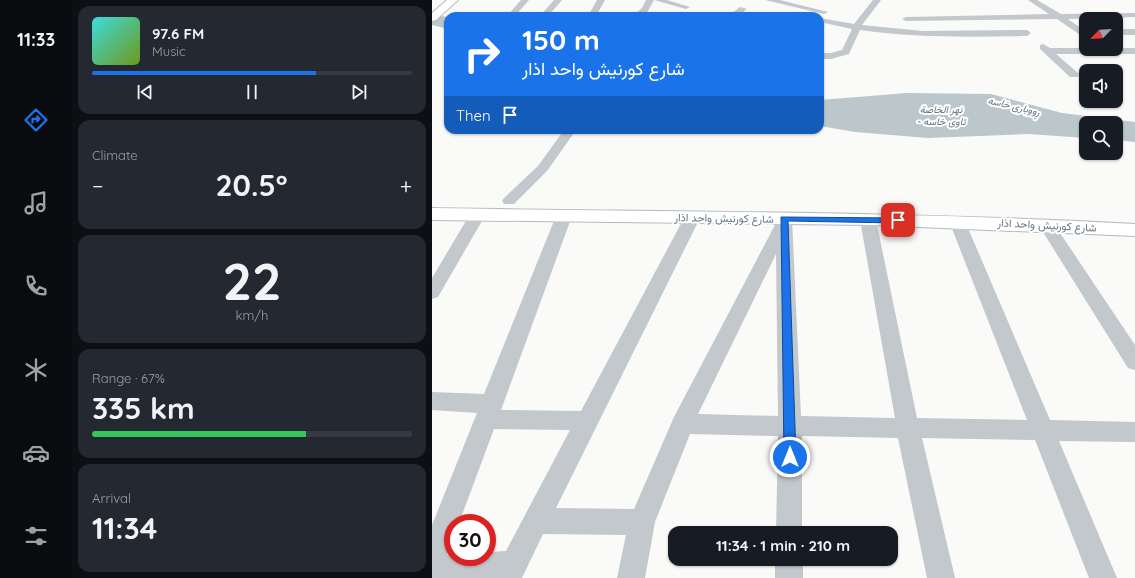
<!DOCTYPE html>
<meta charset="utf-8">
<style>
body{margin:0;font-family:Quicksand,Vazirmatn,sans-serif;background:#242831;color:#f1f3f6;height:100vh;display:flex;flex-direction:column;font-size:15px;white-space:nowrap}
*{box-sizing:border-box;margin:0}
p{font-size:13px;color:#9ea1a6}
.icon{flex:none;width:22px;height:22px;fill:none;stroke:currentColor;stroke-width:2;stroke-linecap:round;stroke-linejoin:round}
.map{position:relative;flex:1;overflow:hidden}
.drawer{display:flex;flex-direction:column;gap:6px;padding:6px;background:#0d0f14;width:360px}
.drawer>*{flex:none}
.guide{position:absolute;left:12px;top:12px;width:380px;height:122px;border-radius:12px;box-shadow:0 1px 3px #0004;background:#1a73e8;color:#fff;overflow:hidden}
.needle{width:26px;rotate:245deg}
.tools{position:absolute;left:647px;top:12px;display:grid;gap:8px}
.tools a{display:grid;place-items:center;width:44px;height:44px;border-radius:8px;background:#171b24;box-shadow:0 1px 3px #0004;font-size:20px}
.speed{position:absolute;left:12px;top:514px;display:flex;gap:8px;font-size:20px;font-weight:700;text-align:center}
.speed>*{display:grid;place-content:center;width:52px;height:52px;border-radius:50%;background:#171b24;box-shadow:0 1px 3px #0004;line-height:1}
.speed .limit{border:6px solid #d22;background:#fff;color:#111}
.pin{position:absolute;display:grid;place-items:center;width:34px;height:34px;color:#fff;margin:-17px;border-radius:8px;box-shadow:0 2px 6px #0006}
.me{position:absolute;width:44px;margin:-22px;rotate:0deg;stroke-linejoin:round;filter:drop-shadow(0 0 3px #0008)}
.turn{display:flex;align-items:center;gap:14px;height:84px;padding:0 12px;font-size:18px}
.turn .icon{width:52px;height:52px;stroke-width:2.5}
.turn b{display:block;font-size:28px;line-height:34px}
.then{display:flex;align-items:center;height:38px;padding:0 12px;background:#0003;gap:8px;font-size:15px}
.big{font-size:30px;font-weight:700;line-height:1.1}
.drawer .tile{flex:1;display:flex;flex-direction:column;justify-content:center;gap:6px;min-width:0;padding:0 14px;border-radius:12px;background:#242831}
.drawer .dial{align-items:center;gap:0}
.dial b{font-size:52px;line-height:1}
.song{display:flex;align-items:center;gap:12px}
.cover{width:48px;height:48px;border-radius:6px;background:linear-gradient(135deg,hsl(180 70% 55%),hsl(80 70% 35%))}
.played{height:4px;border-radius:2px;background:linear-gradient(90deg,#1a73e8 70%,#363941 70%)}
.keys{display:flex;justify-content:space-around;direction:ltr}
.heat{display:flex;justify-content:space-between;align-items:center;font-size:22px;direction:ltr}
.charge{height:6px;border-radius:3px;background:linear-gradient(90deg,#34c759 67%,#363941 0)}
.trip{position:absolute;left:236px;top:526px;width:230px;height:40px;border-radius:12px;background:#171b24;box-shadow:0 1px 3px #0004;font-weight:700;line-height:40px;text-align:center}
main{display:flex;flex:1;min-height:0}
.tab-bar{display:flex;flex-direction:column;width:72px;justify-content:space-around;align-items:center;background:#090b0e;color:#9ea1a6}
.tab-bar .icon{width:28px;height:28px}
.tab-bar .on{color:#1a73e8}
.tab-bar b{font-size:18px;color:#f1f3f6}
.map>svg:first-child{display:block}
</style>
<main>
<nav class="tab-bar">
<b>11:33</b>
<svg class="icon on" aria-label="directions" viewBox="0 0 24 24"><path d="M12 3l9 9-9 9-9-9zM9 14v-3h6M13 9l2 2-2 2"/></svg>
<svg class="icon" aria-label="music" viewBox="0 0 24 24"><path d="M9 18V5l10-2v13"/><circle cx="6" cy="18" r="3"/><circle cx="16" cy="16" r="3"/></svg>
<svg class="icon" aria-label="phone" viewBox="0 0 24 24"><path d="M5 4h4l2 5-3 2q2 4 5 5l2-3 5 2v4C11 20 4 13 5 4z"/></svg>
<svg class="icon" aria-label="climate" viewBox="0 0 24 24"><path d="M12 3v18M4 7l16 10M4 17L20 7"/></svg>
<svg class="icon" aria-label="car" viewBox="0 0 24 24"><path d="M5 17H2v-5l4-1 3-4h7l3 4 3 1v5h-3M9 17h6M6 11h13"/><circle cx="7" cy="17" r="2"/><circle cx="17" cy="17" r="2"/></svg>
<svg class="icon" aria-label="filters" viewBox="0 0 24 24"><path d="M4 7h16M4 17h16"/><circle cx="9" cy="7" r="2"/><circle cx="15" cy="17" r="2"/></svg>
</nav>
<section class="drawer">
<div class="tile">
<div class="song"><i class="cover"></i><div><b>97.6 FM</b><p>Music</p></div></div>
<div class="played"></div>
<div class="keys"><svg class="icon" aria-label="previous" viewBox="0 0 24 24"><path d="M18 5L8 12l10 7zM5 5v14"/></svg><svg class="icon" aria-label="pause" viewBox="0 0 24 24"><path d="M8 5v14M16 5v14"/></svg><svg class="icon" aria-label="next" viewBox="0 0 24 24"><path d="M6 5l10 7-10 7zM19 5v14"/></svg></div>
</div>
<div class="tile"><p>Climate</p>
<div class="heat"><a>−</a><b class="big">20.5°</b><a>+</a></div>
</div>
<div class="tile dial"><b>22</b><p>km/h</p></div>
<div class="tile"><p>Range · 67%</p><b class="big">335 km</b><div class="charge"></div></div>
<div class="tile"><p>Arrival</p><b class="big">11:34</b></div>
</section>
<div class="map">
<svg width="703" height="578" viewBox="0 0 703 578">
<rect width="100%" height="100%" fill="#fafaf8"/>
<!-- water -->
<g fill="#bbc7cb">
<polygon points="0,15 16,17 16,29 0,25"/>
<polygon points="475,93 559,94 630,113 703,122 703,142 684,140 684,123 654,123 654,138 596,134 496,138 423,132 388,126 388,100"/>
</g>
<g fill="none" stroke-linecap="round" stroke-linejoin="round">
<!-- major casing -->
<g stroke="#b5babe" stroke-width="2">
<g id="major">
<polygon points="15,0 26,0 4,20 0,21 0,13"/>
<path d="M 0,208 C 234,212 469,211 703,224 L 703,236 L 439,225 L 0,220 Z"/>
</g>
</g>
<!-- minor -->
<g fill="#c3c8cc" fill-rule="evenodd">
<polygon points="89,0 97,0 83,16 75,16"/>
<polygon points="122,0 130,0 116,16 108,16"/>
<polygon points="165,0 173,0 164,16 156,16"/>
<polygon points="214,0 235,0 258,7 254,9 222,0 216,11 210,16 201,16 210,8"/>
<polygon points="333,0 348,0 396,12 392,14"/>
<path d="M 441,0 L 449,0 L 430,25 L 491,31 L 595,30 L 599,33 L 595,36 C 539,37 483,38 428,30 L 417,54 L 399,59 L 388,59 L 388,53 L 399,53 L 410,50 L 420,29 L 388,22 L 388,18 L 422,24 Z"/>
<polygon points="596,0 605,0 629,14 703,13 703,17 636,19 654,32 654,39 625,19 474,21 470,19 474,17 617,14"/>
<polygon points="308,7 315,9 306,16 296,16"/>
<rect x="684" y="29" width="19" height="6"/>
<polygon points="611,44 618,48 703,48 703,54 624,54 646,73 647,75 646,77 638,77 608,49 608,45"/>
<polygon points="132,130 144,130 115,171 82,204 72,204 70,201 72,198 106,166"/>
<polygon points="46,209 51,211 54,214 6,297 0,299 0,278 38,214 41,211"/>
<path d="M 132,211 L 137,213 L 140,216 L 69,410 L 149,411 L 252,218 L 255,215 L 265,215 L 268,218 L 124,508 L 202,509 L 242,417 L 344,223 L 347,216 L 357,216 L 360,219 L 369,416 L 463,418 L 428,220 L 431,217 L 441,217 L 444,220 L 485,418 L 595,420 L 517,221 L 520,218 L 530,218 L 533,221 L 618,420 L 703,422 L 703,442 L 627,441 L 685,578 L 657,578 L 603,440 L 490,438 L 523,578 L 495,578 L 466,438 L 370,436 L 370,533 L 344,533 L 346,436 L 258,434 L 223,522 L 213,578 L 185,578 L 194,535 L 111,534 L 90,578 L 0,578 L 0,525 L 45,413 L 0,410 L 0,392 L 52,394 L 124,216 L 127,213 ZM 344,254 L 346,416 L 266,414 ZM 62,429 L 138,430 L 74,551 L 55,552 L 55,557 L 21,557 L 21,554 L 15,555 L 21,540 L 21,523 L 27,523 Z"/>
<polygon points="614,219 620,221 703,345 703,370 696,368 606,224 608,221"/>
<rect x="343" y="559" width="28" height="19"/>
</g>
<!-- major -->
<use href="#major" fill="#fff" fill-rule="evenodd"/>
</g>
<!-- route -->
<polygon fill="#1a73e8" stroke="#114b97" points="349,217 466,218 470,220 466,223 356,221 364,457 362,461 358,462 354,461 352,457"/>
<g text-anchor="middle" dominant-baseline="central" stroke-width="4" stroke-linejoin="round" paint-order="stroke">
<!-- far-water labels -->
<g font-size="10" font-style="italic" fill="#60757c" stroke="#fff">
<text transform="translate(582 106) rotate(13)">ڕووباری خاسە</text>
<text x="509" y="109">نهر الخاصة<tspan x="509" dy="12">- ئاوی خاسە</tspan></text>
</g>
<!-- street labels -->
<g font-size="11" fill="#657683" stroke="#fff">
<text transform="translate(292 218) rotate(1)">شارع كورنيش واحد اذار</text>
<text transform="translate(615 225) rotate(3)">شارع كورنيش واحد اذار</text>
</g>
</g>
</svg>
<div class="tools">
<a><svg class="needle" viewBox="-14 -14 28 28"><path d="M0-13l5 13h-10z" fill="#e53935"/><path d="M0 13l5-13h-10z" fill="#9ea1a6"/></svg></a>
<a><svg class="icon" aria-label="sound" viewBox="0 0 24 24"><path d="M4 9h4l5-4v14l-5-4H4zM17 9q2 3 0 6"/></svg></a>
<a><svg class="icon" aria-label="search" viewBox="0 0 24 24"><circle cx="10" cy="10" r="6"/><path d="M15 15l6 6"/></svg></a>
</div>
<div class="speed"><div class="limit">30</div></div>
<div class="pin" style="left:466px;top:220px;background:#d93025"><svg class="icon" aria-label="arrive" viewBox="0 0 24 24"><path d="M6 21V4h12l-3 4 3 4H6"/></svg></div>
<svg class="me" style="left:358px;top:457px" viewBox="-20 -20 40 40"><circle r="17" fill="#1a73e8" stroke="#fff" stroke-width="3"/><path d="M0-11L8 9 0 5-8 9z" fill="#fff"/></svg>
<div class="trip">11:34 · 1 min · 210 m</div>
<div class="guide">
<div class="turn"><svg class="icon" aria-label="right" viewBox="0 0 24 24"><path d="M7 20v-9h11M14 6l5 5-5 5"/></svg><div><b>150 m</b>شارع كورنيش واحد اذار</div></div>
<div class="then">Then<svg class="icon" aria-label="arrive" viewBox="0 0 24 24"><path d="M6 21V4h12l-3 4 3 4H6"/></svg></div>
</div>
</div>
</main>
